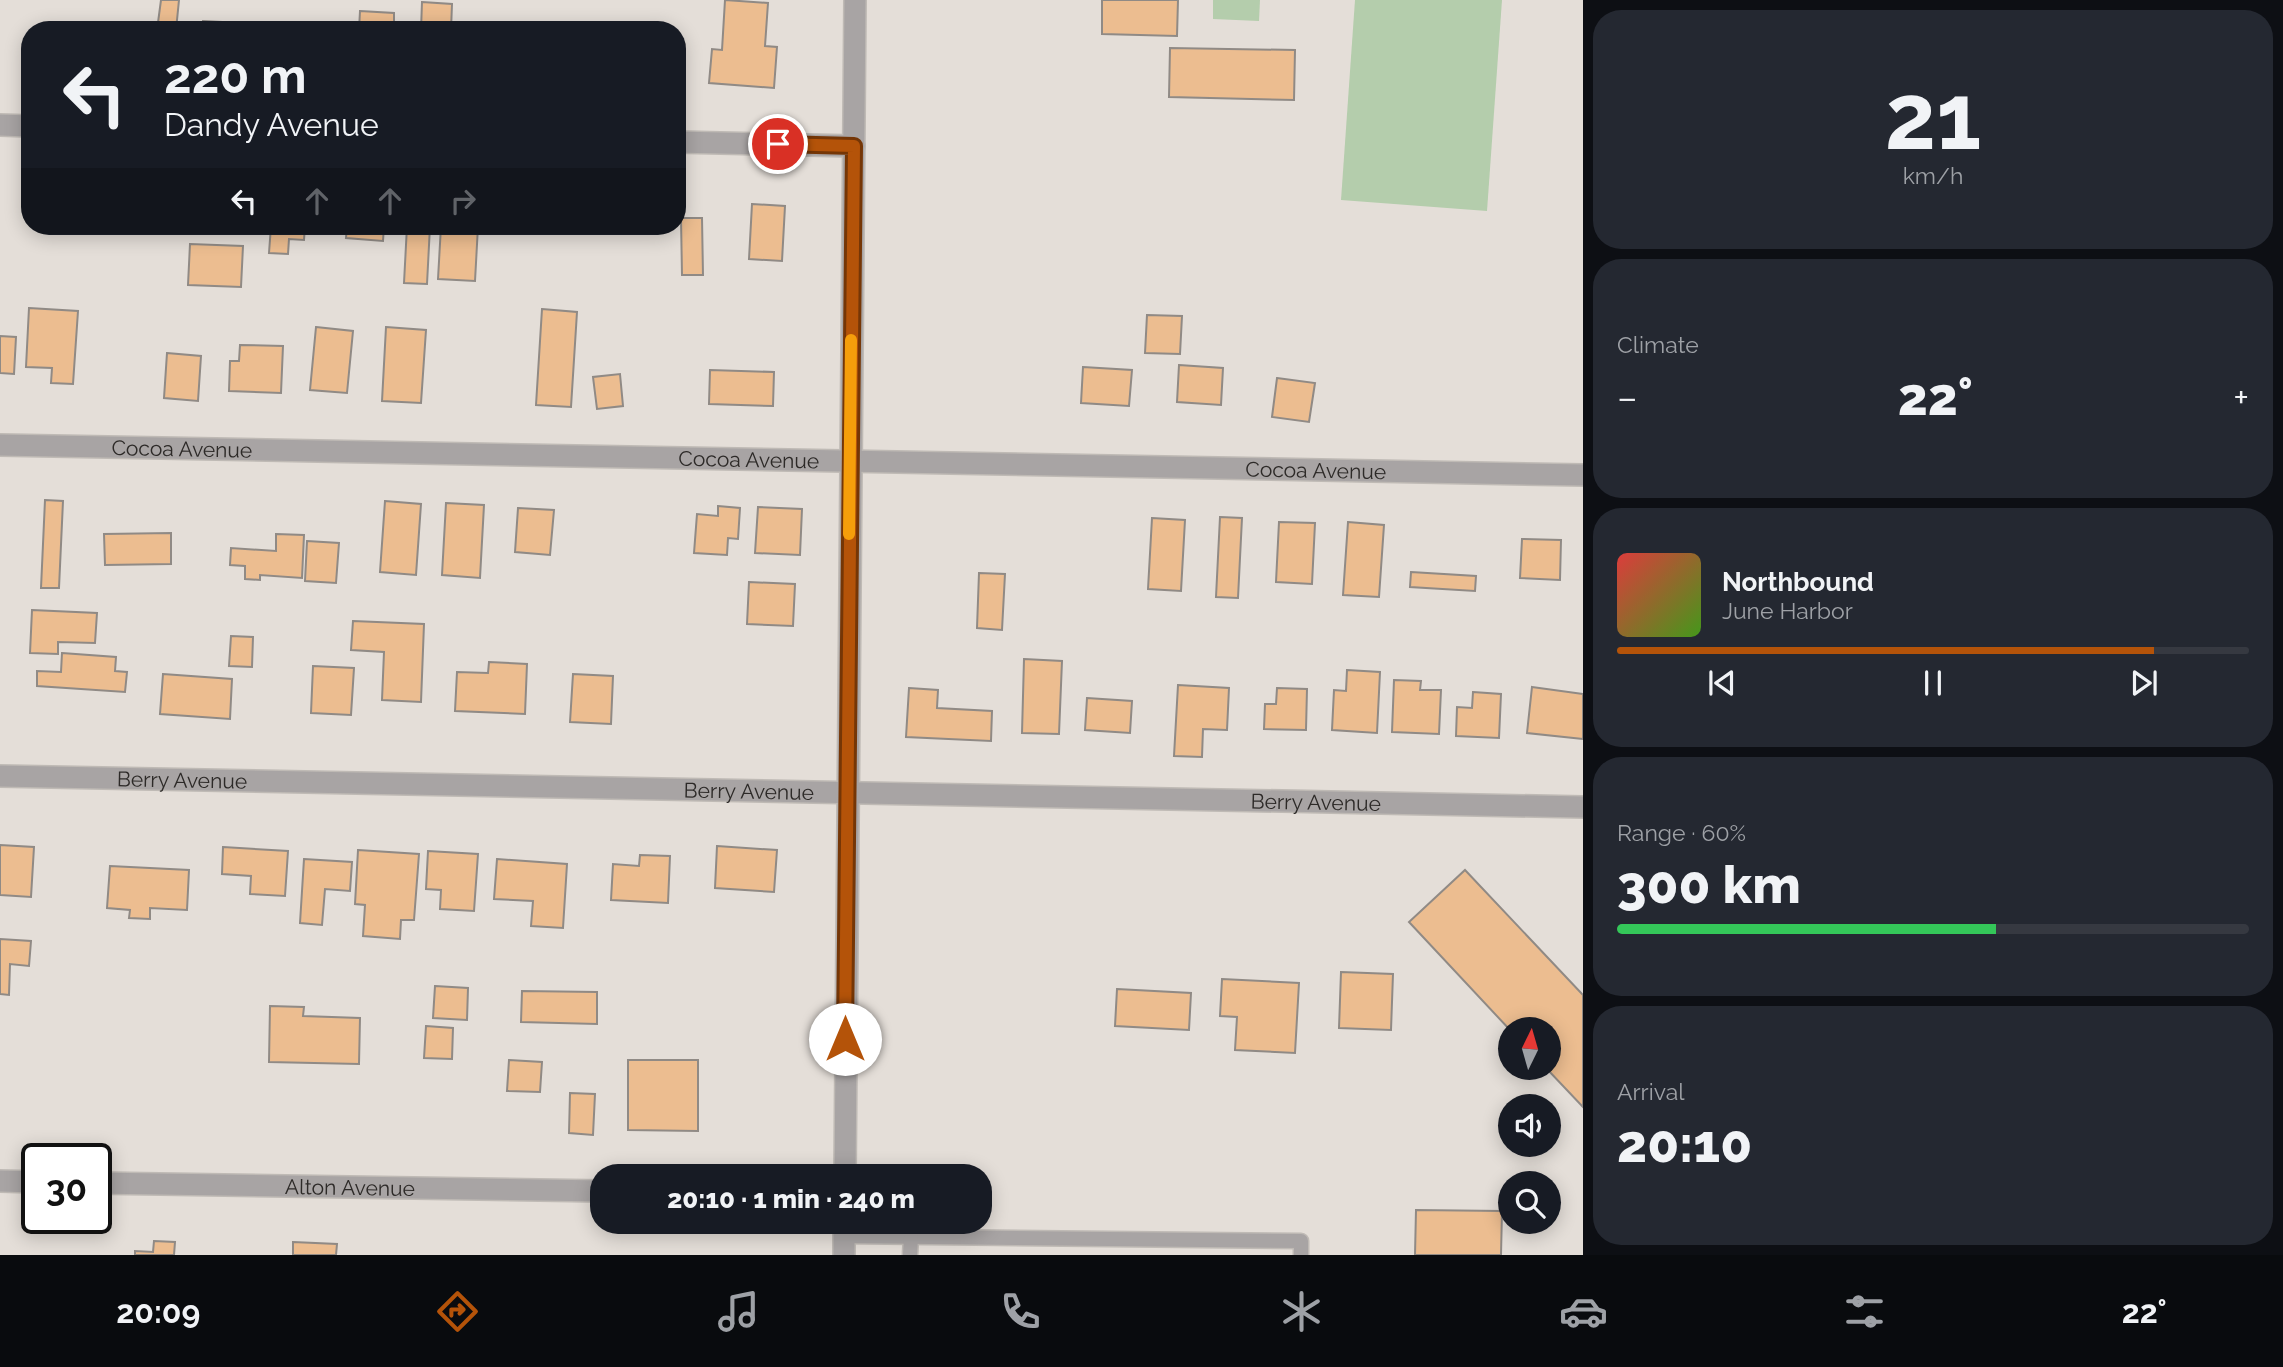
<!DOCTYPE html>
<meta charset="utf-8">
<style>
body{margin:0;font-family:Raleway,sans-serif;background:#242831;color:#f1f3f6;height:100vh;display:flex;flex-direction:column;font-size:26px;white-space:nowrap}
*{box-sizing:border-box;margin:0}
p{font-size:23px;color:#9ea1a6}
.icon{flex:none;width:38px;height:38px;fill:none;stroke:currentColor;stroke-width:2;stroke-linecap:round;stroke-linejoin:round}
.map{position:relative;flex:1;overflow:hidden}
.panel{display:flex;flex-direction:column;gap:10px;padding:10px;background:#0d0f14;width:700px}
.panel>*{flex:none}
.guide{position:absolute;left:21px;top:21px;width:665px;height:214px;border-radius:28px;box-shadow:0 4px 18px #0003;background:#171b24;color:#f1f3f6;overflow:hidden}
.needle{width:46px;rotate:5deg}
.fabs{position:absolute;left:1498px;top:1017px;display:grid;gap:14px}
.fabs a{display:grid;place-items:center;width:63px;height:63px;border-radius:50%;background:#171b24;box-shadow:0 4px 18px #0003;font-size:35px}
.speed{position:absolute;left:21px;top:1143px;display:flex;gap:14px;font-size:35px;font-weight:700;text-align:center}
.speed>*{display:grid;place-content:center;width:91px;height:91px;border-radius:50%;background:#171b24;box-shadow:0 4px 18px #0003;line-height:1}
.speed .limit{border:4px solid #111;border-radius:10px;background:#fff;color:#111}
.pin{position:absolute;display:grid;place-items:center;width:60px;height:60px;color:#fff;margin:-30px;border:4px solid #fff;border-radius:50%;box-shadow:0 2px 7px #0007}
.me{position:absolute;width:77px;margin:-38px;rotate:0deg;stroke-linejoin:round;filter:drop-shadow(0 0 5px #0008)}
.turn{display:flex;align-items:center;gap:24px;height:147px;padding:0 28px;font-size:32px}
.turn .icon{width:91px;height:91px;stroke-width:2.5}
.turn b{display:block;font-size:49px;line-height:60px}
.lanes{display:flex;align-items:center;height:66px;padding:0 28px;background:#0003;justify-content:center;gap:35px;direction:ltr}
.lanes .off{opacity:.35}
.big{font-size:52px;font-weight:800;line-height:1.1}
.panel .widget{flex:1;display:flex;flex-direction:column;justify-content:center;gap:10px;min-width:0;padding:0 24px;border-radius:28px;background:#242831}
.panel .dial{align-items:center;gap:0}
.dial b{font-size:91px;line-height:1}
.song{display:flex;align-items:center;gap:21px}
.cover{width:84px;height:84px;border-radius:10px;background:linear-gradient(135deg,hsl(0 70% 55%),hsl(100 70% 35%))}
.played{height:7px;border-radius:4px;background:linear-gradient(90deg,#b45309 85%,#363941 85%)}
.keys{display:flex;justify-content:space-around;direction:ltr}
.heat{display:flex;justify-content:space-between;align-items:center;font-size:38px;direction:ltr}
.charge{height:10px;border-radius:5px;background:linear-gradient(90deg,#34c759 60%,#363941 0)}
.trip{position:absolute;left:590px;top:1164px;width:402px;height:70px;border-radius:28px;background:#171b24;box-shadow:0 4px 18px #0003;font-weight:800;line-height:70px;text-align:center}
.menu{display:flex;height:112px;justify-content:space-around;align-items:center;background:#090b0e;color:#9ea1a6}
.menu .icon{width:49px;height:49px}
.menu .active{color:#b45309}
.menu b{font-size:32px;color:#f1f3f6}
main{display:flex;flex:1;min-height:0}
.map>svg:first-child{display:block}
</style>
<main>
<div class="map">
<svg width="1583" height="1255" viewBox="0 0 1583 1255">
<rect width="100%" height="100%" fill="#e4ded8"/>
<!-- green -->
<g fill="#b4cdac">
<polygon points="1213,0 1260,0 1259,21 1213,19"/>
<polygon points="1355,0 1502,0 1487,211 1341,200"/>
</g>
<!-- building -->
<g fill="#ecbd90" stroke="#908a85" stroke-width="2">
<polygon points="161,0 179,0 176,30 157,30"/>
<polygon points="725,0 768,3 765,46 777,47 774,88 709,83 712,49 722,50"/>
<polygon points="1102,0 1178,0 1177,36 1102,34"/>
<polygon points="422,2 452,4 451,30 421,30"/>
<polygon points="360,11 394,13 394,30 359,30"/>
<polygon points="203,21 241,23 240,30 202,30"/>
<polygon points="257,23 303,26 303,30 257,30"/>
<polygon points="1170,48 1295,50 1294,100 1169,97"/>
<polygon points="752,204 785,206 782,261 749,259"/>
<polygon points="681,218 702,218 703,275 682,275"/>
<polygon points="271,226 305,226 304,240 289,239 288,254 269,253"/>
<polygon points="347,226 384,226 383,241 346,238"/>
<polygon points="407,226 430,226 427,284 404,283"/>
<polygon points="441,226 478,226 475,281 438,279"/>
<polygon points="190,244 243,246 241,287 188,285"/>
<polygon points="29,308 78,311 73,384 51,383 52,368 26,367"/>
<polygon points="542,309 577,312 571,407 536,405"/>
<polygon points="1147,315 1182,316 1180,354 1145,353"/>
<polygon points="316,327 353,331 347,393 310,390"/>
<polygon points="386,327 426,330 421,403 382,401"/>
<polygon points="0,336 16,337 14,374 0,373"/>
<polygon points="240,345 283,346 281,393 229,391 230,361 239,361"/>
<polygon points="167,353 201,356 198,401 164,398"/>
<polygon points="1179,365 1223,368 1221,405 1177,402"/>
<polygon points="1083,367 1132,370 1129,406 1081,403"/>
<polygon points="710,370 774,372 773,406 709,404"/>
<polygon points="620,374 623,406 597,409 593,377"/>
<polygon points="1277,378 1315,383 1309,422 1272,417"/>
<polygon points="45,500 63,501 59,588 41,588"/>
<polygon points="385,501 421,504 416,575 380,572"/>
<polygon points="446,503 484,505 480,578 442,575"/>
<polygon points="718,506 740,508 738,539 728,538 727,555 694,553 697,514 718,516"/>
<polygon points="758,507 802,509 800,555 755,553"/>
<polygon points="518,508 554,510 550,555 515,552"/>
<polygon points="1220,517 1242,518 1238,598 1216,597"/>
<polygon points="1152,518 1185,520 1181,591 1148,589"/>
<polygon points="1279,522 1315,523 1312,584 1276,582"/>
<polygon points="1348,522 1384,525 1379,597 1343,595"/>
<polygon points="171,533 171,564 105,565 104,534"/>
<polygon points="276,534 304,535 302,578 260,575 260,580 245,579 245,566 230,565 231,548 276,551"/>
<polygon points="1522,539 1561,540 1560,580 1520,578"/>
<polygon points="307,541 339,543 336,583 305,581"/>
<polygon points="1411,572 1476,576 1475,591 1410,587"/>
<polygon points="979,573 1005,574 1002,630 977,628"/>
<polygon points="749,582 795,584 793,626 747,624"/>
<polygon points="32,610 97,613 95,643 58,642 58,654 30,653"/>
<polygon points="353,621 424,624 421,702 382,700 384,652 351,650"/>
<polygon points="231,636 253,637 252,667 229,666"/>
<polygon points="62,653 116,657 115,671 127,672 125,692 37,686 37,671 61,672"/>
<polygon points="1024,659 1062,661 1059,734 1022,733"/>
<polygon points="489,662 527,664 525,714 455,711 457,672 488,673"/>
<polygon points="313,666 354,668 351,715 311,713"/>
<polygon points="1347,670 1380,672 1377,733 1332,730 1334,690 1346,691"/>
<polygon points="163,674 232,679 230,719 160,714"/>
<polygon points="573,674 613,676 611,724 570,722"/>
<polygon points="1394,680 1421,681 1420,690 1441,690 1439,734 1392,732"/>
<polygon points="1178,685 1229,688 1227,730 1203,729 1202,757 1174,756"/>
<polygon points="1532,687 1583,694 1583,739 1527,733"/>
<polygon points="909,688 938,690 937,708 992,711 991,741 906,737"/>
<polygon points="1277,688 1307,689 1306,730 1264,729 1265,704 1276,704"/>
<polygon points="1473,692 1501,694 1499,738 1456,736 1457,707 1472,708"/>
<polygon points="1087,698 1132,701 1130,733 1085,730"/>
<polygon points="0,845 34,847 31,897 0,895"/>
<polygon points="717,846 777,850 774,892 715,888"/>
<polygon points="223,847 288,851 285,896 250,894 251,876 222,874"/>
<polygon points="358,850 419,854 414,920 401,920 400,939 363,936 365,905 355,904"/>
<polygon points="428,851 478,854 474,911 440,909 441,890 426,889"/>
<polygon points="640,855 670,856 668,903 611,900 613,864 639,866"/>
<polygon points="304,859 352,862 350,891 325,889 322,925 300,923"/>
<polygon points="497,859 567,864 563,928 531,926 533,901 494,899"/>
<polygon points="110,866 189,870 187,910 150,908 150,919 129,918 130,910 107,908"/>
<polygon points="1465,870 1583,995 1583,1107 1546,1068 1549,1068 1549,1029 1510,1030 1409,922"/>
<polygon points="0,939 31,941 29,966 10,964 9,995 0,994"/>
<polygon points="1341,972 1393,974 1391,1030 1339,1028"/>
<polygon points="1222,979 1299,983 1295,1053 1235,1050 1237,1017 1220,1016"/>
<polygon points="435,986 468,988 467,1020 433,1018"/>
<polygon points="1117,989 1191,993 1189,1030 1115,1026"/>
<polygon points="522,991 597,992 597,1024 521,1022"/>
<polygon points="270,1006 304,1007 303,1016 360,1018 359,1064 269,1062"/>
<polygon points="426,1026 453,1028 452,1059 424,1058"/>
<polygon points="509,1060 542,1062 540,1092 507,1091"/>
<polygon points="628,1060 698,1060 698,1131 628,1130"/>
<polygon points="570,1093 595,1094 593,1135 569,1133"/>
<polygon points="1416,1210 1502,1211 1501,1255 1415,1255"/>
<polygon points="154,1241 175,1242 174,1255 135,1255 135,1251 153,1252"/>
<polygon points="293,1242 337,1244 336,1255 293,1255"/>
</g>
<g fill="none" stroke-linecap="round" stroke-linejoin="round">
<!-- lane casing -->
<g stroke="#bfbab5" stroke-width="17">
<g id="lane">
<polyline points="844,1236 1301,1241 1301,1255"/>
<polyline points="910,1255 911,1237"/>
</g>
</g>
<!-- street casing -->
<g stroke="#bfbab5" stroke-width="24">
<g id="street">
<polyline points="0,125 30,126"/>
<polyline points="677,142 854,146"/>
<path id="s1" d="M 0,445 L 1583,475"/>
<path id="s2" d="M 0,776 L 1583,807"/>
<polyline points="845,1176 855,0"/>
<polyline points="0,1181 37,1182"/>
<path id="s3" d="M 96,1183 L 602,1191"/>
<polyline points="844,1255 844,1222"/>
</g>
</g>
<!-- lane -->
<use href="#lane" stroke="#a8a4a4" stroke-width="14"/>
<!-- street -->
<use href="#street" stroke="#a8a4a4" stroke-width="21"/>
</g>
<g fill="none" stroke-linecap="round" stroke-linejoin="round">
<!-- route casing -->
<g stroke="#753606" stroke-width="18">
<polyline id="route" points="778,144 854,146 845,1039"/>
</g>
<!-- route -->
<use href="#route" stroke="#b45309" stroke-width="12"/>
<!-- slow -->
<polyline stroke="#f59e0b" stroke-width="12" points="849,534 851,340"/>
</g>
<g text-anchor="middle" dominant-baseline="central" stroke-width="6" stroke-linejoin="round" paint-order="stroke">
<!-- street labels -->
<g font-size="21" fill="#2d2a28" stroke="#f2ebe5">
<text stroke="none"><textPath href="#s1" startOffset="182">Cocoa Avenue</textPath></text>
<text stroke="none"><textPath href="#s1" startOffset="749">Cocoa Avenue</textPath></text>
<text stroke="none"><textPath href="#s1" startOffset="1316">Cocoa Avenue</textPath></text>
<text stroke="none"><textPath href="#s2" startOffset="182">Berry Avenue</textPath></text>
<text stroke="none"><textPath href="#s2" startOffset="749">Berry Avenue</textPath></text>
<text stroke="none"><textPath href="#s2" startOffset="1316">Berry Avenue</textPath></text>
<text stroke="none"><textPath href="#s3" startOffset="254">Alton Avenue</textPath></text>
</g>
</g>
</svg>
<div class="fabs">
<a><svg class="needle" viewBox="-14 -14 28 28"><path d="M0-13l5 13h-10z" fill="#e53935"/><path d="M0 13l5-13h-10z" fill="#9ea1a6"/></svg></a>
<a><svg class="icon" aria-label="sound" viewBox="0 0 24 24"><path d="M4 9h4l5-4v14l-5-4H4zM17 9q2 3 0 6"/></svg></a>
<a><svg class="icon" aria-label="search" viewBox="0 0 24 24"><circle cx="10" cy="10" r="6"/><path d="M15 15l6 6"/></svg></a>
</div>
<div class="speed"><div class="limit">30</div></div>
<div class="pin" style="left:778px;top:144px;background:#d93025"><svg class="icon" aria-label="arrive" viewBox="0 0 24 24"><path d="M6 21V4h12l-3 4 3 4H6"/></svg></div>
<svg class="me" style="left:845px;top:1039px" viewBox="-20 -20 40 40"><circle r="19" fill="#fff"/><path d="M0-13L10 11 0 6-10 11z" fill="#b45309"/></svg>
<div class="trip">20:10 · 1 min · 240 m</div>
<div class="guide">
<div class="turn"><svg class="icon" aria-label="left" viewBox="0 0 24 24"><path d="M17 20v-9H6M10 6l-5 5 5 5"/></svg><div><b>220 m</b>Dandy Avenue</div></div>
<div class="lanes"><svg class="icon" aria-label="left" viewBox="0 0 24 24"><path d="M17 20v-9H6M10 6l-5 5 5 5"/></svg><svg class="icon off" aria-label="ahead" viewBox="0 0 24 24"><path d="M12 20V5M6 11l6-6 6 6"/></svg><svg class="icon off" aria-label="ahead" viewBox="0 0 24 24"><path d="M12 20V5M6 11l6-6 6 6"/></svg><svg class="icon off" aria-label="right" viewBox="0 0 24 24"><path d="M7 20v-9h11M14 6l5 5-5 5"/></svg></div>
</div>
</div>
<section class="panel">
<div class="widget dial"><b>21</b><p>km/h</p></div>
<div class="widget"><p>Climate</p>
<div class="heat"><a>−</a><b class="big">22°</b><a>+</a></div>
</div>
<div class="widget">
<div class="song"><i class="cover"></i><div><b>Northbound</b><p>June Harbor</p></div></div>
<div class="played"></div>
<div class="keys"><svg class="icon" aria-label="previous" viewBox="0 0 24 24"><path d="M18 5L8 12l10 7zM5 5v14"/></svg><svg class="icon" aria-label="pause" viewBox="0 0 24 24"><path d="M8 5v14M16 5v14"/></svg><svg class="icon" aria-label="next" viewBox="0 0 24 24"><path d="M6 5l10 7-10 7zM19 5v14"/></svg></div>
</div>
<div class="widget"><p>Range · 60%</p><b class="big">300 km</b><div class="charge"></div></div>
<div class="widget"><p>Arrival</p><b class="big">20:10</b></div>
</section>
</main>
<nav class="menu">
<b>20:09</b>
<svg class="icon active" aria-label="directions" viewBox="0 0 24 24"><path d="M12 3l9 9-9 9-9-9zM9 14v-3h6M13 9l2 2-2 2"/></svg>
<svg class="icon" aria-label="music" viewBox="0 0 24 24"><path d="M9 18V5l10-2v13"/><circle cx="6" cy="18" r="3"/><circle cx="16" cy="16" r="3"/></svg>
<svg class="icon" aria-label="phone" viewBox="0 0 24 24"><path d="M5 4h4l2 5-3 2q2 4 5 5l2-3 5 2v4C11 20 4 13 5 4z"/></svg>
<svg class="icon" aria-label="climate" viewBox="0 0 24 24"><path d="M12 3v18M4 7l16 10M4 17L20 7"/></svg>
<svg class="icon" aria-label="car" viewBox="0 0 24 24"><path d="M5 17H2v-5l4-1 3-4h7l3 4 3 1v5h-3M9 17h6M6 11h13"/><circle cx="7" cy="17" r="2"/><circle cx="17" cy="17" r="2"/></svg>
<svg class="icon" aria-label="filters" viewBox="0 0 24 24"><path d="M4 7h16M4 17h16"/><circle cx="9" cy="7" r="2"/><circle cx="15" cy="17" r="2"/></svg>
<b>22°</b>
</nav>
